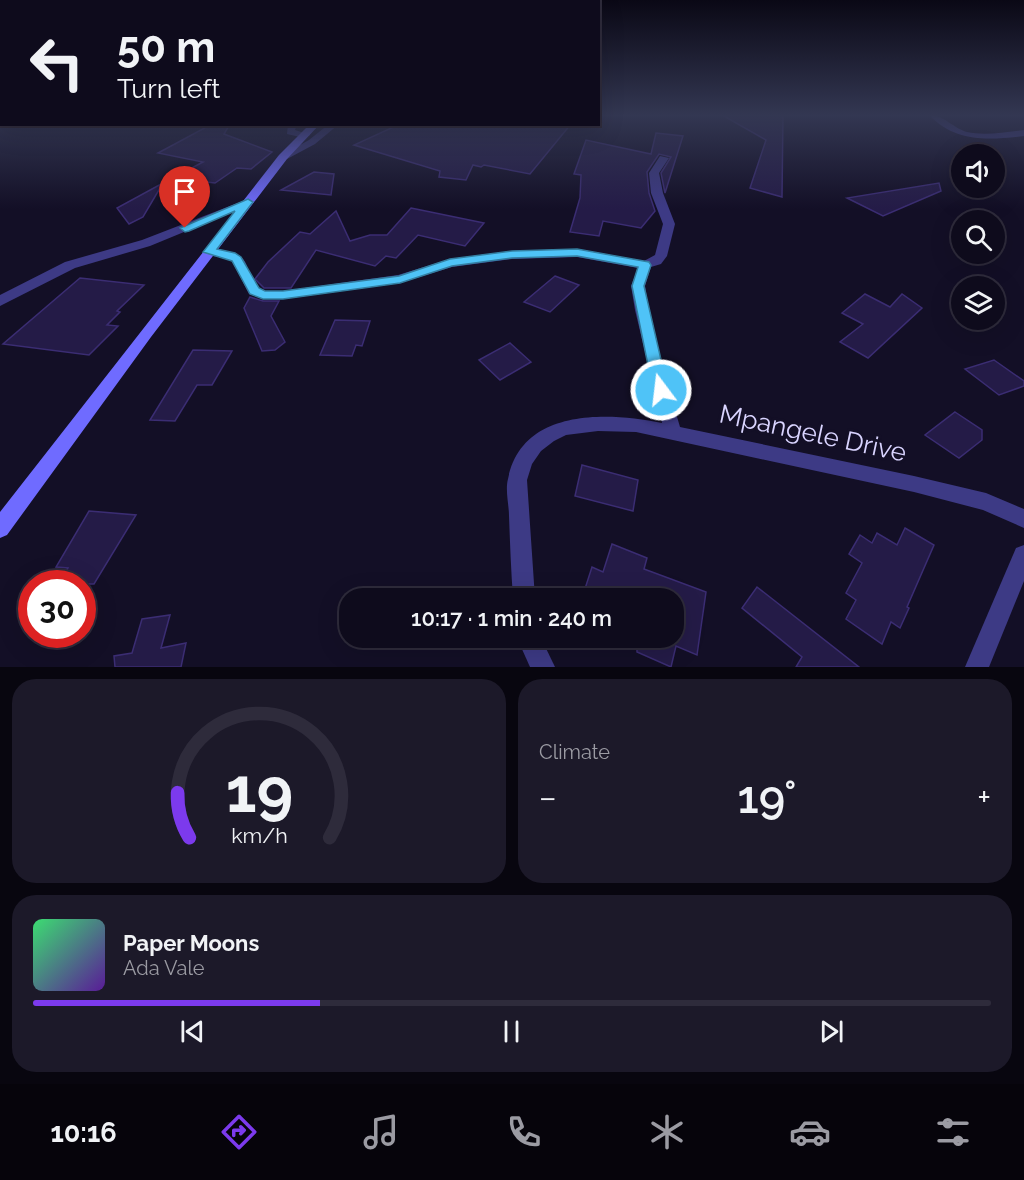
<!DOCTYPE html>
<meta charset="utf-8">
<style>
body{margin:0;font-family:Raleway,sans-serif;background:#1c1929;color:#f1f3f6;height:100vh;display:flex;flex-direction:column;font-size:22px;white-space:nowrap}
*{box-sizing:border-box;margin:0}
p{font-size:20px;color:#9b9ba3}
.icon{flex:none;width:33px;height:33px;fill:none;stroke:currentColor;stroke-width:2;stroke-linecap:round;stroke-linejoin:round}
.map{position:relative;height:667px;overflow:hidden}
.panel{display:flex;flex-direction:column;gap:12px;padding:12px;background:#08060f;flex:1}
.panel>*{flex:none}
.hud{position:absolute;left:0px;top:0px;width:600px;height:126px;box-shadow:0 6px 24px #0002,0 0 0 2px #2e2b3b;background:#0e0b1c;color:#f1f3f6;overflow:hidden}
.buttons{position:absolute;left:951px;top:144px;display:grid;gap:12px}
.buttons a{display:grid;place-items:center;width:54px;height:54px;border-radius:50%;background:#0e0b1c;box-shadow:0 6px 24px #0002,0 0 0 2px #2e2b3b;font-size:30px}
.speed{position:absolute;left:18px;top:570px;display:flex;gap:12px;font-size:30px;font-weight:700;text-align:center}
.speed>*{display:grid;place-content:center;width:78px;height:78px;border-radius:50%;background:#0e0b1c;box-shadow:0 6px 24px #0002,0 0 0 2px #2e2b3b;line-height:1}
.speed .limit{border:9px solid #d22;background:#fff;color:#111}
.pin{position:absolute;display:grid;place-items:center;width:51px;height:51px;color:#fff;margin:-62px -26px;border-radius:50% 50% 50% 0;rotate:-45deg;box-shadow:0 0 6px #0007}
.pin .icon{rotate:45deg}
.me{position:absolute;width:66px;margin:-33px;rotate:345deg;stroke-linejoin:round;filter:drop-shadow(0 0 4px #0008)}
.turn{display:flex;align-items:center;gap:21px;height:126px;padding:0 18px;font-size:27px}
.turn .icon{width:78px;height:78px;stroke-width:2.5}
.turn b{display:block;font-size:42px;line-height:51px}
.big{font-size:45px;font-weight:600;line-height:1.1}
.panel .card{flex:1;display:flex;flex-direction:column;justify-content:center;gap:9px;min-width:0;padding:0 21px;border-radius:24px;background:#1c1929}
.panel .dial{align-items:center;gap:0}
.dial svg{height:156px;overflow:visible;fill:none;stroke:#2e2b3b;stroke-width:7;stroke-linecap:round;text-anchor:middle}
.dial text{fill:#f1f3f6;stroke:none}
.song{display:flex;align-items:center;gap:18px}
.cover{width:72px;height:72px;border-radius:9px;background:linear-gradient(135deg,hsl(140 70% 55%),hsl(270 70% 35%))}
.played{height:6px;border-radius:3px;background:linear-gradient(90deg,#7c3aed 30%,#2e2b3b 30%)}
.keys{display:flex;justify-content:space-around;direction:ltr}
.heat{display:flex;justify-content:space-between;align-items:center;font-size:33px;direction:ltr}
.panel .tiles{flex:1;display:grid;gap:12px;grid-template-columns:1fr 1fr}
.card:last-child{grid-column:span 2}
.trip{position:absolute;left:339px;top:588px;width:345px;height:60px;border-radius:24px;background:#0e0b1c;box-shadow:0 6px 24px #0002,0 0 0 2px #2e2b3b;font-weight:600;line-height:60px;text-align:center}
.tabs{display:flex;height:96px;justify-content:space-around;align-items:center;background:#06040b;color:#9b9ba3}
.tabs .icon{width:42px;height:42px}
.tabs .selected{color:#7c3aed}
.tabs b{font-size:27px;color:#f1f3f6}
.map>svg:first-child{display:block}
</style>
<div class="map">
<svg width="1024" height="667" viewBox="0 0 1024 667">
<rect width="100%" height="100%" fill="#130f26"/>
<!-- building -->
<g fill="#241b47" stroke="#3b2d73" stroke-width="1.5">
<polygon points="722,115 783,115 782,197 750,188 766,140"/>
<polygon points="212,124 230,124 224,134 272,152 251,169 237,168 215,183 173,178 203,162 158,153"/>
<polygon points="400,124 571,124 530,174 484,165 481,167 473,165 466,180 439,177 440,171 354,145"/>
<polygon points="656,133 683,136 665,193 661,173 671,157 659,154 647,172 649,193 655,211 641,228 603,221 599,236 570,232 580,198 581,175 574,174 586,140 651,154"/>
<polygon points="314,172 334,174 331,195 281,190"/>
<polygon points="163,183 143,217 129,224 117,208"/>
<polygon points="939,183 941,191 883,216 847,198"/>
<polygon points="411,208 484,223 465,246 418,235 396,258 386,256 375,266 316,250 291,288 264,288 255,279 268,262 300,232 310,234 336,211 350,241 370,235 387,235"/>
<polygon points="555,276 579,285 550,312 524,302"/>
<polygon points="80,278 144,285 117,311 120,312 107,325 118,326 89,355 3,344"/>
<polygon points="865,294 890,307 902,294 922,308 868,358 840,342 863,324 842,313"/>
<polygon points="250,297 263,301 279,301 271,316 285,342 275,350 262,351 244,308"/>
<polygon points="335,320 370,321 362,346 356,345 352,356 320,355"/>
<polygon points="510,343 531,362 500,380 479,360"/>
<polygon points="193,350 232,351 212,385 197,385 175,421 150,420"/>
<polygon points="994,360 1024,381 1024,386 999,395 965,369"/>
<polygon points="955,412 982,430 982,440 959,458 925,435"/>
<polygon points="582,465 638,480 633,511 575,496"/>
<polygon points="89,511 136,515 94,584 58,584 68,568 56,567"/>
<polygon points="905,528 934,545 907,607 909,608 900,628 891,622 882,644 846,619 856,600 846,593 862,563 849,554 860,535 872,543 877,533 897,545"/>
<polygon points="612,544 647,558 644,569 706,592 697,655 676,646 671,667 637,652 637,649 610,638 674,638 674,598 582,598 592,567 603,572"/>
<polygon points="757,587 859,667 796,667 802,657 742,608"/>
<polygon points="170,615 161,648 186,643 181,667 115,667 114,656 132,653 142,619"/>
</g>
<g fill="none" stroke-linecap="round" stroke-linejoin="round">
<!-- street -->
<g fill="#3d3a85" fill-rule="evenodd">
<path d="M 929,115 C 944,115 953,128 967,132 C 985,136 1006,132 1024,130 L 1024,136 C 989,140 956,143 929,115 Z"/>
<polygon points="288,124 297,124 295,130 310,135 305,138 287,134"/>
<polygon points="329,124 339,124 315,144 287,159 278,157 309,140"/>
<path d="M 660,156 L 669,158 L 659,173 L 663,193 L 675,224 L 667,256 L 661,264 L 651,267 L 645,286 L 649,310 L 663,369 L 680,427 L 914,476 L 986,493 L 1024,509 L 1024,528 L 983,510 L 914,492 L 636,432 L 598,431 L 566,435 L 554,441 L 541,451 L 532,464 L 527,480 L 535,598 L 513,598 C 511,571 510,543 509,516 C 509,505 505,490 508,479 C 522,408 607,412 662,423 L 635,310 L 631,286 L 638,268 L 577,257 L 512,259 L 452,267 L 400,283 L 283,299 L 263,299 L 249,294 L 232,261 L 227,258 L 205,255 L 203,252 C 208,247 213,249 221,250 C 256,255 241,271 259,288 C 264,293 276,291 283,291 L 398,275 L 450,259 L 512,251 L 577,249 L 644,261 L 655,255 L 663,224 L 651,193 L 649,173 Z"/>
<polygon points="248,199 254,202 252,204 150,246 75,268 0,306 0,295 65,262 142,240"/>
<polygon points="1024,545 1024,581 989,667 965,667 1016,548"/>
<polygon points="517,638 541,638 555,667 530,667"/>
</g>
<!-- secondary -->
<polygon fill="#6f6bff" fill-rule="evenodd" points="310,124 320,124 287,159 151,337 7,535 0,538 0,512 279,155"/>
</g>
<!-- sky -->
<linearGradient id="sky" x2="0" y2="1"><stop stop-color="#0a0815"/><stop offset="0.55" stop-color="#333752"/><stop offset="1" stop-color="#333752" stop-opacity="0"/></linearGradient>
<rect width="1024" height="209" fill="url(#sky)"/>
<!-- route -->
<polygon fill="#4fc3f7" stroke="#337fa1" stroke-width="1.5" points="248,199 253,202 217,249 235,253 241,257 259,288 265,291 283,291 399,276 450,259 512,251 577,249 649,262 651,265 644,286 668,390 666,394 655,394 653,390 632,286 638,267 577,256 512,258 452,266 400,283 283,299 263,299 250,294 232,261 203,252 235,211 189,231 185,232 180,228"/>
<g text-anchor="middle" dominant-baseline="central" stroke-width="6" stroke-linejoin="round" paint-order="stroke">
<!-- near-street labels -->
<g font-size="26" fill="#d9d4ff" stroke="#130f26">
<text transform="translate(813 433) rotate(12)">Mpangele Drive</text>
</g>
</g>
</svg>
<div class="buttons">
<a><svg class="icon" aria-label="sound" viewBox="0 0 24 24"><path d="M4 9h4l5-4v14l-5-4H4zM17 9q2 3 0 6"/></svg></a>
<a><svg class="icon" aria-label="search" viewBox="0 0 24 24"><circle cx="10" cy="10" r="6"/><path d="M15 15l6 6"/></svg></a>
<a><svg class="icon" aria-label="layers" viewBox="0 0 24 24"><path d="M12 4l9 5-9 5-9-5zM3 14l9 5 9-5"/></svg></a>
</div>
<div class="speed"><div class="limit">30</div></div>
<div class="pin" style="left:185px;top:228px;background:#d93025"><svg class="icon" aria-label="arrive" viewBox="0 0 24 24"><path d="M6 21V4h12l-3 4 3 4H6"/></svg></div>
<svg class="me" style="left:661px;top:390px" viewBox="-20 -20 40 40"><circle r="17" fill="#4fc3f7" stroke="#fff" stroke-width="3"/><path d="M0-11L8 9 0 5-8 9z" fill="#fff"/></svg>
<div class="trip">10:17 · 1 min · 240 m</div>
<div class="hud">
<div class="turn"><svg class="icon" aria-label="left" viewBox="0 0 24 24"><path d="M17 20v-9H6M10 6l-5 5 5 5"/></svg><div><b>50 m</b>Turn left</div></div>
</div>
</div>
<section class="panel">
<div class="tiles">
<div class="card dial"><svg viewBox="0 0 100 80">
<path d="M14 69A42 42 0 1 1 86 69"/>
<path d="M14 69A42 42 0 0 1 8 46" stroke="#7c3aed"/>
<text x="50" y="56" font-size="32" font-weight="700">19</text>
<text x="50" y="72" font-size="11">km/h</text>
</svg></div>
<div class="card"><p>Climate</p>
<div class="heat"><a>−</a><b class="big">19°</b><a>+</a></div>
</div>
<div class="card">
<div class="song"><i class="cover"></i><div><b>Paper Moons</b><p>Ada Vale</p></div></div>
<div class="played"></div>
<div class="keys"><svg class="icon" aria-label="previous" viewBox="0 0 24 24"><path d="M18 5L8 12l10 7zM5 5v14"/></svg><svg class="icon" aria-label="pause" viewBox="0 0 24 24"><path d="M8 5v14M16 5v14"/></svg><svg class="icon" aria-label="next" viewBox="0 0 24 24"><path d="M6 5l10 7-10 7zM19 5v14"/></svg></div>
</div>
</div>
</section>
<nav class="tabs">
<b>10:16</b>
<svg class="icon selected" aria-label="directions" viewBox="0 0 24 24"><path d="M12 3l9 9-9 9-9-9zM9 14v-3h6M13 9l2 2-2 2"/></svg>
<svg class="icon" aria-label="music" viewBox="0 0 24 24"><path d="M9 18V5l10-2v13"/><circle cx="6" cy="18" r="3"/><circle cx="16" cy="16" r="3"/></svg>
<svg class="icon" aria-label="phone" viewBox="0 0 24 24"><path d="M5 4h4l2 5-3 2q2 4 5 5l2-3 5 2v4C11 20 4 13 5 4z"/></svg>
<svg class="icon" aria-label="climate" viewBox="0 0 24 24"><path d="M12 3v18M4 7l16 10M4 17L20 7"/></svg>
<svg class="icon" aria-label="car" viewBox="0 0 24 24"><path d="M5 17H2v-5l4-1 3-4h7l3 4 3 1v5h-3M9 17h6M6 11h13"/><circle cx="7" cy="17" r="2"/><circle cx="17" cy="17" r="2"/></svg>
<svg class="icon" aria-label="filters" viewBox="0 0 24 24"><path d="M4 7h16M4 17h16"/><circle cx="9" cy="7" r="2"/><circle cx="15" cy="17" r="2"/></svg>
</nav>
